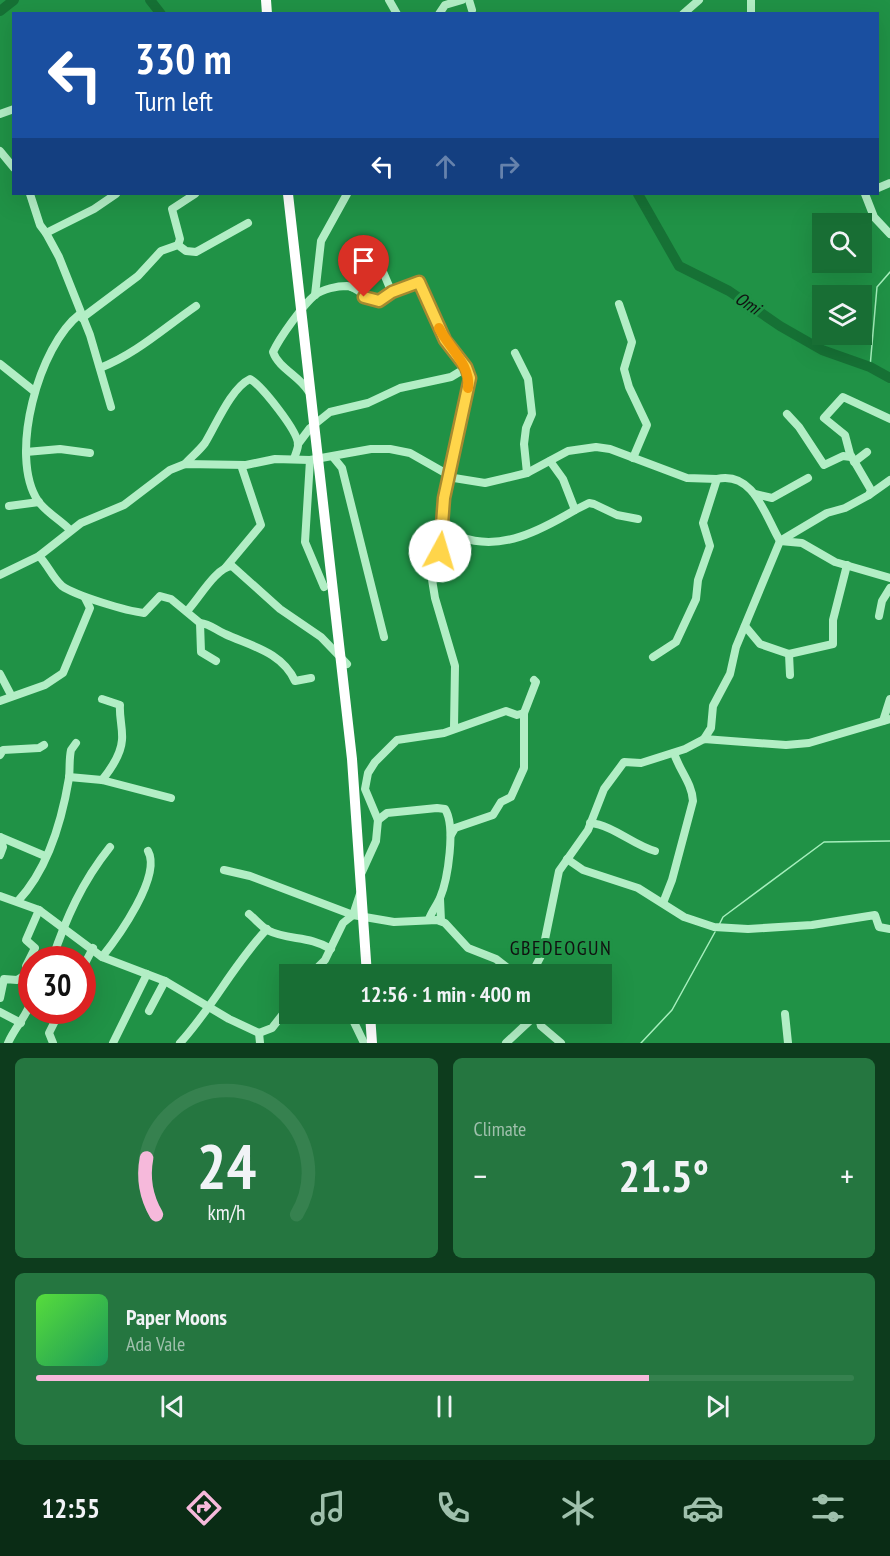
<!DOCTYPE html>
<meta charset="utf-8">
<style>
body{margin:0;font-family:"PT Sans Narrow",sans-serif;background:#257640;color:#f1f3f6;height:100vh;display:flex;flex-direction:column;font-size:22px;white-space:nowrap}
*{box-sizing:border-box;margin:0}
p{font-size:20px;color:#9fc0ac}
.icon{flex:none;width:33px;height:33px;fill:none;stroke:currentColor;stroke-width:2;stroke-linecap:round;stroke-linejoin:round}
.map{position:relative;height:1043px;overflow:hidden}
.panel{display:flex;flex-direction:column;gap:15px;padding:15px;background:#0d3c1d;flex:1}
.panel>*{flex:none}
.hud{position:absolute;left:12px;top:12px;width:867px;height:183px;border-radius:0px;box-shadow:0 6px 24px #0002;background:#1a4fa0;color:#fff;overflow:hidden}
.buttons{position:absolute;left:812px;top:213px;display:grid;gap:12px}
.buttons a{display:grid;place-items:center;width:60px;height:60px;border-radius:0px;background:#186e34;box-shadow:0 6px 24px #0002;font-size:30px}
.speed{position:absolute;left:18px;top:946px;display:flex;gap:12px;font-size:30px;font-weight:700;text-align:center}
.speed>*{display:grid;place-content:center;width:78px;height:78px;border-radius:50%;background:#186e34;box-shadow:0 6px 24px #0002;line-height:1}
.speed .limit{border:9px solid #d22;background:#fff;color:#111}
.pin{position:absolute;display:grid;place-items:center;width:51px;height:51px;color:#fff;margin:-62px -26px;border-radius:50% 50% 50% 0;rotate:-45deg;box-shadow:0 0 6px #0007}
.pin .icon{rotate:45deg}
.me{position:absolute;width:66px;margin:-33px;rotate:6deg;stroke-linejoin:round;filter:drop-shadow(0 0 4px #0008)}
.turn{display:flex;align-items:center;gap:21px;height:126px;padding:0 24px;font-size:27px}
.turn .icon{width:78px;height:78px;stroke-width:2.5}
.turn b{display:block;font-size:42px;line-height:51px}
.lanes{display:flex;align-items:center;height:57px;padding:0 24px;background:#0003;justify-content:center;gap:30px;direction:ltr}
.lanes .off{opacity:.35}
.big{font-size:45px;font-weight:800;line-height:1.1}
.panel .widget{flex:1;display:flex;flex-direction:column;justify-content:center;gap:9px;min-width:0;padding:0 21px;border-radius:9px;background:#257640}
.panel .dial{align-items:center;gap:0}
.dial svg{height:156px;overflow:visible;fill:none;stroke:#36814f;stroke-width:7;stroke-linecap:round;text-anchor:middle}
.dial text{fill:#f1f3f6;stroke:none}
.song{display:flex;align-items:center;gap:18px}
.cover{width:72px;height:72px;border-radius:9px;background:linear-gradient(135deg,hsl(110 70% 55%),hsl(150 70% 35%))}
.played{height:6px;border-radius:3px;background:linear-gradient(90deg,#f6b9db 75%,#36814f 75%)}
.keys{display:flex;justify-content:space-around;direction:ltr}
.heat{display:flex;justify-content:space-between;align-items:center;font-size:33px;direction:ltr}
.panel .tiles{flex:1;display:grid;gap:15px;grid-template-columns:1fr 1fr}
.widget:last-child{grid-column:span 2}
.trip{position:absolute;left:279px;top:964px;width:333px;height:60px;border-radius:0px;background:#186e34;box-shadow:0 6px 24px #0002;font-weight:800;line-height:60px;text-align:center}
.tab-bar{display:flex;height:96px;justify-content:space-around;align-items:center;background:#0a2c15;color:#9fc0ac}
.tab-bar .icon{width:42px;height:42px}
.tab-bar .active{color:#f6b9db}
.tab-bar b{font-size:27px;color:#f1f3f6}
.map>svg:first-child{display:block}
</style>
<div class="map">
<svg width="890" height="1043" viewBox="0 0 890 1043">
<rect width="100%" height="100%" fill="#209246"/>
<g fill="none" stroke-linecap="round" stroke-linejoin="round">
<!-- stream -->
<g stroke="#a5efbc" stroke-width="1.5">
<polyline points="870,367 877,287 890,272"/>
<polyline points="719,925 723,917 824,842 890,841"/>
<polyline points="641,1043 672,1010 715,932"/>
</g>
<!-- river -->
<g stroke="#167135" stroke-width="10">
<polyline points="150,0 161,14"/>
<polyline points="0,11 14,0"/>
<polyline points="638,194 679,266 729,291 780,326 822,350 870,367 890,378"/>
</g>
<!-- minor -->
<g stroke="#b2eec5" stroke-width="8">
<polyline points="389,0 397,14"/>
<polyline points="469,0 472,10"/>
<polyline points="751,0 751,14"/>
<polyline points="439,14 445,5 462,0"/>
<polyline points="683,14 699,0"/>
<polyline points="0,114 14,109"/>
<polyline points="0,151 14,168"/>
<polyline points="878,188 890,183"/>
<polyline points="30,194 40,225 46,233"/>
<polyline points="865,194 874,217 890,234"/>
<polyline points="178,245 180,239 172,209 195,194"/>
<polyline points="351,287 367,267 376,264 381,267 392,293 419,282 445,340 466,367 470,378 444,498 442,546 430,567 435,598 455,666 454,727"/>
<polyline points="315,295 321,241 347,194"/>
<polyline points="619,304 632,342 624,369 629,387 647,425 633,458"/>
<polyline points="82,318 138,276 161,251 178,245 186,251 196,252 248,223"/>
<polyline points="515,353 528,379 532,414 526,428 524,444 527,473"/>
<polyline points="0,364 34,391"/>
<path d="M 100,368 C 136,354 164,328 196,306"/>
<path d="M 309,392 C 300,376 279,369 273,352 C 280,337 303,305 315,295 C 323,289 337,286 347,286 C 364,287 370,314 392,293"/>
<polyline points="111,407 90,335 59,257 46,233 94,209 116,194"/>
<polyline points="787,414 799,427 824,465 843,456 851,457"/>
<polyline points="298,444 310,428 330,412 368,403 400,388 451,377 466,368"/>
<polyline points="26,452 60,449 90,453"/>
<polyline points="333,457 342,468 384,637"/>
<polyline points="310,460 305,542 324,587"/>
<polyline points="854,462 867,452"/>
<path d="M 185,464 C 191,457 199,451 205,443 C 216,425 231,388 250,379 C 261,385 299,432 298,445 C 298,449 295,455 294,459"/>
<polyline points="755,494 772,498 808,478"/>
<polyline points="869,495 890,480"/>
<polyline points="9,506 39,502"/>
<polyline points="575,510 589,503 594,504 617,515 638,519"/>
<path d="M 69,529 C 60,520 46,512 38,501 C 8,456 39,345 80,314"/>
<path d="M 461,537 C 501,552 541,530 575,510 L 563,479 L 550,461"/>
<polyline points="780,541 802,543 835,562 890,578"/>
<path d="M 39,556 C 48,565 52,577 62,586 C 76,596 127,611 144,613 L 160,596 L 171,599 L 200,623 L 201,652 L 216,661"/>
<polyline points="226,567 261,525 241,465"/>
<polyline points="0,575 39,556 81,523 124,505 170,470 185,464 246,465 275,459 310,460 371,449 390,449 410,453 454,478 485,483 527,473 568,451 596,447 610,449 687,478 717,479"/>
<path d="M 187,611 C 198,600 216,567 232,566 L 280,609 L 321,637 L 347,664"/>
<polyline points="879,616 882,601 890,588"/>
<path d="M 200,623 C 211,624 215,630 225,634 C 251,646 282,652 295,681 L 311,678"/>
<polyline points="745,626 760,644 789,654 790,675"/>
<polyline points="789,654 833,644 833,620 847,565"/>
<path d="M 653,657 L 676,642 L 696,599 L 698,580 L 710,546 L 703,523 L 717,479 C 754,471 765,516 780,541"/>
<polyline points="0,674 11,695"/>
<polyline points="0,701 45,685 63,673 90,608 85,598"/>
<polyline points="883,721 890,699"/>
<polyline points="704,739 711,728 713,706 730,674 736,647 780,541 827,513 845,508 869,495 871,490 850,454 845,435 824,418 843,397 890,419"/>
<polyline points="0,755 3,750 39,748 44,745"/>
<polyline points="69,777 102,780 171,798"/>
<path d="M 102,780 C 111,769 121,754 122,740 C 123,728 119,717 120,705 L 102,699"/>
<path d="M 378,820 L 387,813 L 437,808 L 445,809 C 456,826 448,879 440,898 C 437,905 432,911 429,919"/>
<path d="M 590,823 C 613,825 633,845 655,851"/>
<polyline points="451,835 455,828 493,815 501,802 511,797 524,768 524,713 536,682 534,680"/>
<polyline points="0,837 45,856"/>
<polyline points="0,855 3,847 0,837"/>
<polyline points="567,859 583,870 638,888 684,917 714,927 748,929 812,925 875,915 879,927 890,929"/>
<polyline points="224,870 250,876 353,915 394,922 437,920 445,923 468,948 496,959 517,975"/>
<polyline points="361,874 376,841 378,820 365,789 368,773 375,762 397,740 444,733 506,711 517,715 524,713"/>
<polyline points="0,896 39,910 102,957 165,981 229,1019 259,1033 272,1028 290,1005"/>
<polyline points="440,899 441,921"/>
<path d="M 18,901 C 48,869 62,820 69,778 C 70,769 69,759 71,750 L 76,743"/>
<path d="M 663,903 L 672,880 L 693,801 C 692,783 679,770 674,753"/>
<path d="M 249,914 C 255,919 261,926 267,930 C 289,941 308,935 331,949"/>
<path d="M 102,957 C 118,937 162,876 148,851"/>
<path d="M 52,960 C 66,918 82,882 110,847"/>
<polyline points="82,969 93,948"/>
<polyline points="32,975 26,966 35,948 26,940 39,910"/>
<polyline points="310,975 325,960 343,923 353,915 360,894"/>
<polyline points="531,975 542,954 559,871 588,830 604,789 624,762 641,763 685,749 704,739 786,745 809,743 890,719"/>
<polyline points="0,998 4,979 17,980 28,973"/>
<polyline points="149,1011 165,981"/>
<polyline points="0,1012 21,1023"/>
<polyline points="538,1014 541,1026 561,1043"/>
<polyline points="785,1014 788,1043"/>
<polyline points="352,1018 364,1043"/>
<polyline points="259,1033 260,1043"/>
<path d="M 8,1043 C 15,1027 26,1017 32,1000"/>
<polyline points="53,1043 49,1033 60,1011"/>
<polyline points="113,1043 147,974"/>
<path d="M 180,1043 C 213,1007 233,965 267,929"/>
<polyline points="506,1043 537,1014"/>
</g>
<!-- highway -->
<g stroke="#fff" stroke-width="10">
<polyline points="266,0 267,14"/>
<polyline points="288,194 352,759 367,975"/>
<polyline points="370,1014 372,1043"/>
</g>
</g>
<g fill="none" stroke-linecap="round" stroke-linejoin="round">
<!-- route casing -->
<g stroke="#a68a30" stroke-width="15">
<polyline id="route" points="364,297 379,301 392,292 419,282 445,340 466,367 470,378 444,498 440,551"/>
</g>
<!-- route -->
<use href="#route" stroke="#ffd54a" stroke-width="10"/>
<!-- slow -->
<path stroke="#f59e0b" stroke-width="10" d="M 439,328 C 449,348 471,365 468,388"/>
</g>
<g text-anchor="middle" dominant-baseline="central" stroke-width="6" stroke-linejoin="round" paint-order="stroke">
<!-- water labels -->
<g font-size="18" font-style="italic" fill="#111" stroke="#209246">
<text transform="translate(748 303) rotate(32)">Omi</text>
</g>
<!-- quarter labels -->
<g font-size="20" letter-spacing="1.5" fill="#111" stroke="#209246">
<text x="561" y="948">GBEDEOGUN</text>
</g>
</g>
</svg>
<div class="buttons">
<a><svg class="icon" aria-label="search" viewBox="0 0 24 24"><circle cx="10" cy="10" r="6"/><path d="M15 15l6 6"/></svg></a>
<a><svg class="icon" aria-label="layers" viewBox="0 0 24 24"><path d="M12 4l9 5-9 5-9-5zM3 14l9 5 9-5"/></svg></a>
</div>
<div class="speed"><div class="limit">30</div></div>
<div class="pin" style="left:364px;top:297px;background:#d93025"><svg class="icon" aria-label="arrive" viewBox="0 0 24 24"><path d="M6 21V4h12l-3 4 3 4H6"/></svg></div>
<svg class="me" style="left:440px;top:551px" viewBox="-20 -20 40 40"><circle r="19" fill="#fff"/><path d="M0-13L10 11 0 6-10 11z" fill="#ffd54a"/></svg>
<div class="trip">12:56 · 1 min · 400 m</div>
<div class="hud">
<div class="turn"><svg class="icon" aria-label="left" viewBox="0 0 24 24"><path d="M17 20v-9H6M10 6l-5 5 5 5"/></svg><div><b>330 m</b>Turn left</div></div>
<div class="lanes"><svg class="icon" aria-label="left" viewBox="0 0 24 24"><path d="M17 20v-9H6M10 6l-5 5 5 5"/></svg><svg class="icon off" aria-label="ahead" viewBox="0 0 24 24"><path d="M12 20V5M6 11l6-6 6 6"/></svg><svg class="icon off" aria-label="right" viewBox="0 0 24 24"><path d="M7 20v-9h11M14 6l5 5-5 5"/></svg></div>
</div>
</div>
<section class="panel">
<div class="tiles">
<div class="widget dial"><svg viewBox="0 0 100 80">
<path d="M14 69A42 42 0 1 1 86 69"/>
<path d="M14 69A42 42 0 0 1 9 40" stroke="#f6b9db"/>
<text x="50" y="56" font-size="32" font-weight="700">24</text>
<text x="50" y="72" font-size="11">km/h</text>
</svg></div>
<div class="widget"><p>Climate</p>
<div class="heat"><a>−</a><b class="big">21.5°</b><a>+</a></div>
</div>
<div class="widget">
<div class="song"><i class="cover"></i><div><b>Paper Moons</b><p>Ada Vale</p></div></div>
<div class="played"></div>
<div class="keys"><svg class="icon" aria-label="previous" viewBox="0 0 24 24"><path d="M18 5L8 12l10 7zM5 5v14"/></svg><svg class="icon" aria-label="pause" viewBox="0 0 24 24"><path d="M8 5v14M16 5v14"/></svg><svg class="icon" aria-label="next" viewBox="0 0 24 24"><path d="M6 5l10 7-10 7zM19 5v14"/></svg></div>
</div>
</div>
</section>
<nav class="tab-bar">
<b>12:55</b>
<svg class="icon active" aria-label="directions" viewBox="0 0 24 24"><path d="M12 3l9 9-9 9-9-9zM9 14v-3h6M13 9l2 2-2 2"/></svg>
<svg class="icon" aria-label="music" viewBox="0 0 24 24"><path d="M9 18V5l10-2v13"/><circle cx="6" cy="18" r="3"/><circle cx="16" cy="16" r="3"/></svg>
<svg class="icon" aria-label="phone" viewBox="0 0 24 24"><path d="M5 4h4l2 5-3 2q2 4 5 5l2-3 5 2v4C11 20 4 13 5 4z"/></svg>
<svg class="icon" aria-label="climate" viewBox="0 0 24 24"><path d="M12 3v18M4 7l16 10M4 17L20 7"/></svg>
<svg class="icon" aria-label="car" viewBox="0 0 24 24"><path d="M5 17H2v-5l4-1 3-4h7l3 4 3 1v5h-3M9 17h6M6 11h13"/><circle cx="7" cy="17" r="2"/><circle cx="17" cy="17" r="2"/></svg>
<svg class="icon" aria-label="filters" viewBox="0 0 24 24"><path d="M4 7h16M4 17h16"/><circle cx="9" cy="7" r="2"/><circle cx="15" cy="17" r="2"/></svg>
</nav>
